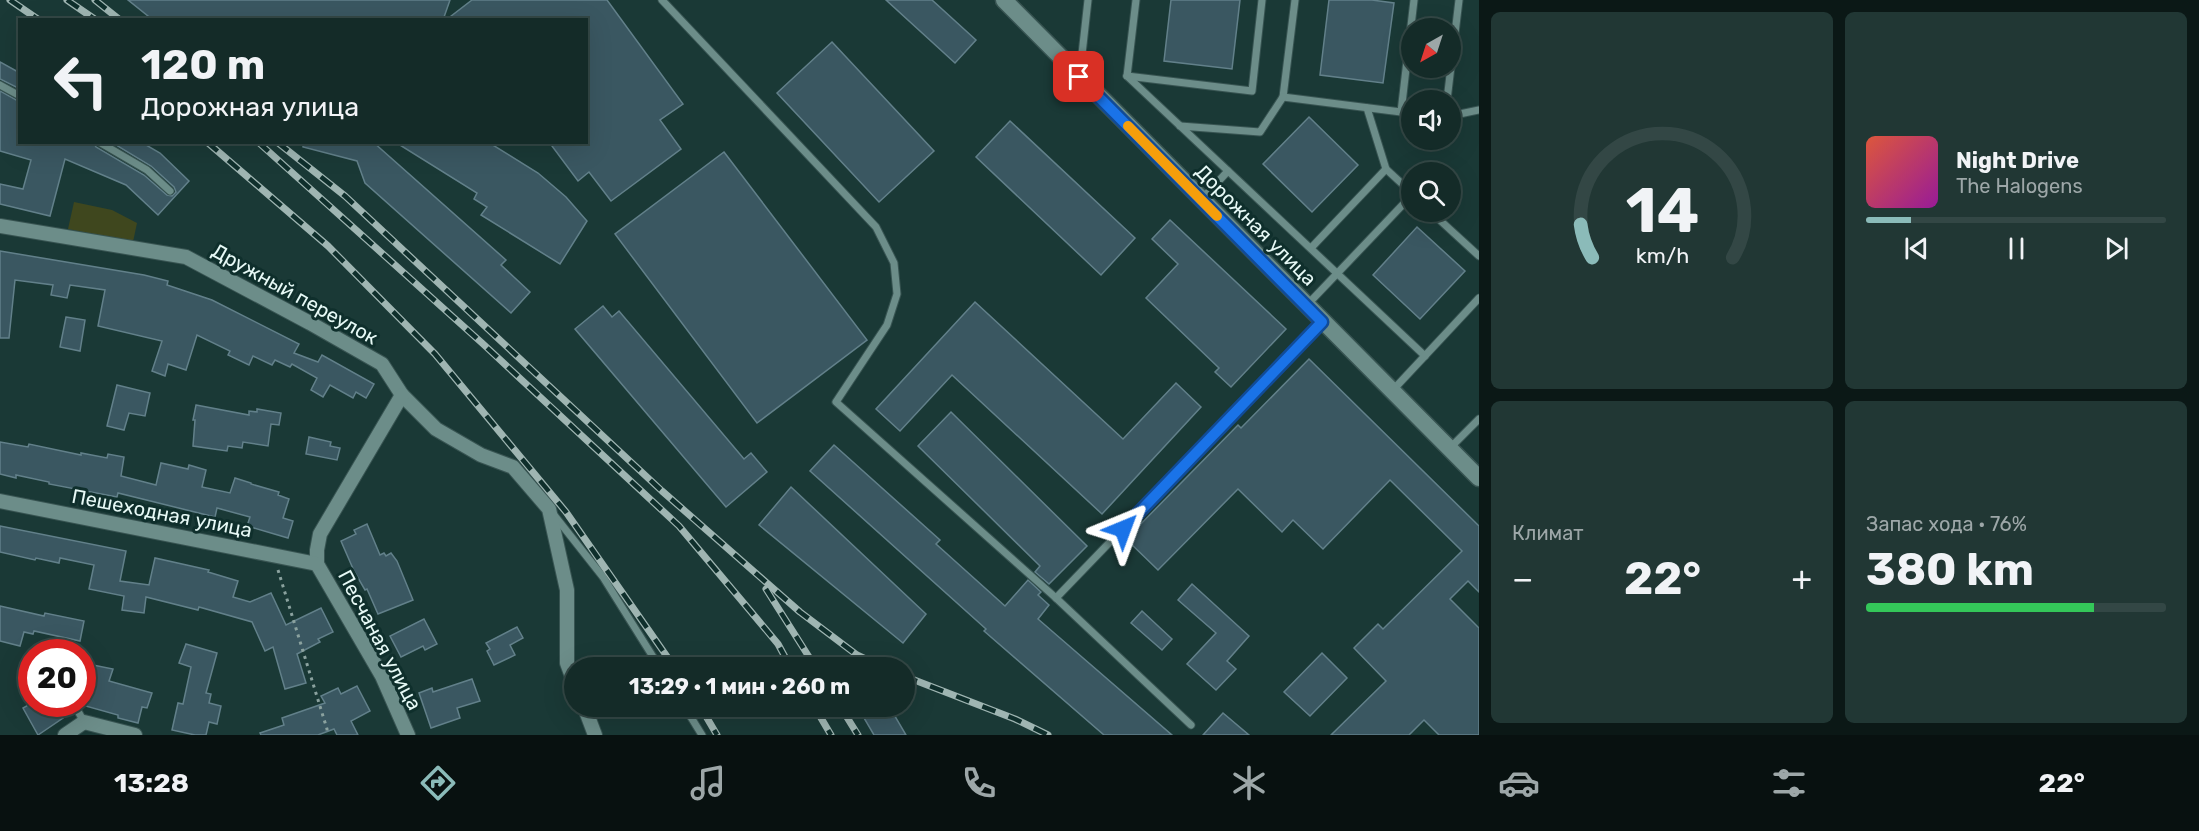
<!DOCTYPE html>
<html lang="ru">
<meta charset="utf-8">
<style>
body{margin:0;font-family:Rubik,sans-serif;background:#213734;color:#f1f3f6;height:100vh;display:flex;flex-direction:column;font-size:22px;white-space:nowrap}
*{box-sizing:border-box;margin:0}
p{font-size:20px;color:#9da7a8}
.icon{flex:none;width:33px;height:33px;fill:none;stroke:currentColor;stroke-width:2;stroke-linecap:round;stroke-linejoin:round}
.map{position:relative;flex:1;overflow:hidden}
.drawer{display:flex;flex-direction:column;gap:12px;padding:12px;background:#0b1816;width:720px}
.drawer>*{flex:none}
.guide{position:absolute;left:18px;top:18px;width:570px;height:126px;border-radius:0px;box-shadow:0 6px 24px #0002,0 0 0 2px #334745;background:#142b28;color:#f1f3f6;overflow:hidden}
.needle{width:39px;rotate:219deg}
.fabs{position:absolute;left:1401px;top:18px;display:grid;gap:12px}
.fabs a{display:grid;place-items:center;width:60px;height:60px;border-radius:50%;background:#142b28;box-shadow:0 6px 24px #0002,0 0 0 2px #334745;font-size:30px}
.speed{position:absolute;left:18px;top:639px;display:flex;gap:12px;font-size:30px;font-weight:700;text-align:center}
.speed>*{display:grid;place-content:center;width:78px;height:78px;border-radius:50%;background:#142b28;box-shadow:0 6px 24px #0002,0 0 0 2px #334745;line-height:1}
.speed .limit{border:9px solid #d22;background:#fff;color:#111}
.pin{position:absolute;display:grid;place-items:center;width:51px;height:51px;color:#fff;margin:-26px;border-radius:12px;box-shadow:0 3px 9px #0006}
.me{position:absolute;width:66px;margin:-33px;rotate:44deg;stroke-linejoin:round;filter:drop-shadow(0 0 4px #0008)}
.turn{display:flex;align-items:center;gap:21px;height:126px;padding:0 24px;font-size:27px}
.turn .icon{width:78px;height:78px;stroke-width:2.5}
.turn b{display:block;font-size:42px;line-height:51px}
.big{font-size:45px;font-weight:700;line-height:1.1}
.drawer .tile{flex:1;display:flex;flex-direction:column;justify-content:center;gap:9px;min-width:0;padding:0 21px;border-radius:9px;background:#213734}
.drawer .dial{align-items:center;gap:0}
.dial svg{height:156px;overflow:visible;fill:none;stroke:#334745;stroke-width:7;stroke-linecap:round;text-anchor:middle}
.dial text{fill:#f1f3f6;stroke:none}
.song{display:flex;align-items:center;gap:18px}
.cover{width:72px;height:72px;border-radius:9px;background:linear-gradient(135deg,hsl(10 70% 55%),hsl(300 70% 35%))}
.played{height:6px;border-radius:3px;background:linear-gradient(90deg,#8bbbb9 15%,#334745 15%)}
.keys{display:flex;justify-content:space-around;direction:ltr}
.heat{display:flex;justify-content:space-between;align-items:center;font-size:33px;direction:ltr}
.charge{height:9px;border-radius:4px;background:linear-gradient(90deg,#34c759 76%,#334745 0)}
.drawer .tiles{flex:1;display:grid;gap:12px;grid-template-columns:repeat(2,1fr)}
.trip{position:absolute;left:564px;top:657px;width:351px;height:60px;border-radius:30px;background:#142b28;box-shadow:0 6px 24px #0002,0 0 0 2px #334745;font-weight:700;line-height:60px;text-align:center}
.tabs{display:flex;height:96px;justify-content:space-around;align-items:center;background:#081110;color:#9da7a8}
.tabs .icon{width:42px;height:42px}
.tabs .selected{color:#8bbbb9}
.tabs b{font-size:27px;color:#f1f3f6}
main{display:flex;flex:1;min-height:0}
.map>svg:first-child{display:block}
</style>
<main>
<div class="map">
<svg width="1479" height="735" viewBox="0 0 1479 735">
<rect width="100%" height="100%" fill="#1a3936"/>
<!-- green -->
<polygon fill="#3f471e" points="74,202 112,210 137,223 133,242 68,229"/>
<!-- building -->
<g fill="#3a5761" stroke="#62808a" stroke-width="1.5">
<polygon points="128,0 450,0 443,20 153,20"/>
<polygon points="472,0 607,0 683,104 660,120 681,149 611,201 589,172 578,181 549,142 586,142 586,20 446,20"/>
<polygon points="886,0 932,0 976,40 955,63"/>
<polygon points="1171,0 1240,0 1232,69 1164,61"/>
<polygon points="1329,0 1372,0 1394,3 1383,83 1320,75"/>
<polygon points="832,42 934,151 879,202 777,93"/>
<polygon points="0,62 20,73 20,89 0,79"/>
<polygon points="0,91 20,102 20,142 93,142 96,147 144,175 167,195 172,196 176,192 174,187 151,166 111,142 141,142 160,153 189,181 158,215 126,185 65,159 50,216 0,204 0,184 23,189 31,160 0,151"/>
<polygon points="1309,117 1358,165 1312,212 1263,164"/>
<polygon points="1010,121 1135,238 1101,275 976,157"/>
<polygon points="303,142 373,142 506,260 501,265 530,292 511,313 365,183 357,161 303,147"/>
<polygon points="395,142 488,142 538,173 566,197 587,221 560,264 481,215 487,207 474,199 477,193"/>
<polygon points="724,152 867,340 757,423 615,234"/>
<polygon points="1170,220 1286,329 1231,387 1215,372 1219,368 1146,298 1178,264 1152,239"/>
<polygon points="1417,227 1465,271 1420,319 1373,275"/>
<polygon points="0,251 144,275 168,281 167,285 212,300 299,344 294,353 318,362 322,355 374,384 366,398 356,392 353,398 330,385 323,397 311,390 317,378 292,364 290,367 275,360 272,365 253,356 249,365 228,355 230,351 197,335 186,370 168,364 165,376 152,371 162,341 98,326 105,290 70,285 67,298 51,295 53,285 15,280 9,338 0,338"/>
<polygon points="975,302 1123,439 1176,383 1201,407 1102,514 952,375 900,431 876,409"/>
<polygon points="603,306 612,317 619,311 744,459 751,453 767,472 726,507 575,329"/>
<polygon points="66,317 85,320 80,351 60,347"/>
<polygon points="1309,359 1479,526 1479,592 1468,581 1450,599 1479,628 1479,735 1439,735 1424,720 1409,735 1331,735 1386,681 1354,648 1378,624 1383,629 1462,551 1390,480 1323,549 1293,520 1282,532 1238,489 1158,570 1126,539 1238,425 1241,428"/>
<polygon points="117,385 150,393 145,416 129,413 124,430 107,426"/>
<polygon points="196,405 249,415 249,411 257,412 257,409 281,413 279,425 271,424 268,446 243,442 242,448 228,446 227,451 193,446 195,420 193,420"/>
<polygon points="951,412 1087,546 1049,584 1035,572 1040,566 918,446"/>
<polygon points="309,437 331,442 330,446 340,448 337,460 306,454"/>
<polygon points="0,442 28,447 29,444 81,455 81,453 107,458 108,454 124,457 121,476 156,485 161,463 188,469 189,465 206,470 202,487 230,493 235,478 251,483 251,484 279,492 278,495 289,499 283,518 293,521 288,538 247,526 250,517 217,508 215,517 118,493 117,497 49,484 49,482 16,475 16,478 0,474"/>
<polygon points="834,445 940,540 936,544 1005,606 1028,580 1041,592 1038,595 1049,605 1038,619 1172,735 1104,735 984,631 986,629 810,471"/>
<polygon points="791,487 926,614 903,643 759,525"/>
<polygon points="367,524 380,555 384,553 386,556 391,553 397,561 413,600 378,614 367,589 365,590 354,571 341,541 356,534 354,530"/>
<polygon points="0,526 126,551 120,581 149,585 155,558 209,570 208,572 238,581 233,597 250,602 271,593 286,625 321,608 333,632 318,639 320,642 297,654 306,683 285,689 273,647 265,651 252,622 199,607 198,610 146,597 144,613 122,610 124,596 89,589 94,565 60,558 59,563 36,558 35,560 0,552"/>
<polygon points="1192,584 1249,636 1227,661 1236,669 1216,690 1187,664 1216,633 1178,600"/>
<polygon points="0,606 44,616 45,613 84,621 80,641 34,631 33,634 24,632 20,646 0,641"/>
<polygon points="1142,611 1172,639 1162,650 1131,623"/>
<polygon points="424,619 437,644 425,650 423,646 401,657 390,636"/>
<polygon points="517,627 523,638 510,645 515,655 494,665 487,651 490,649 486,643"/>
<polygon points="186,644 217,653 206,693 211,694 209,703 221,706 217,724 209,722 206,735 195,735 172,730 178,703 183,704 191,667 179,663"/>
<polygon points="1322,653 1347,678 1310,716 1284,692"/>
<polygon points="88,664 113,669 109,681 152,693 147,708 142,707 138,723 118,718 118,715 82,705 82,679 92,681"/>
<polygon points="472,679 480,701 457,708 460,718 431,728 419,693 432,688 433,692"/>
<polygon points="357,686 370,711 351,721 358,735 337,735 334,729 318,735 261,735 260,733 284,725 282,718 325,703 321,696 338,688 341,694"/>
<polygon points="30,704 53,704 63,718 38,735 23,708"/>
<polygon points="883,706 889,706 906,735 874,735 864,718"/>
<polygon points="1223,713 1249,735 1203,735"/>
</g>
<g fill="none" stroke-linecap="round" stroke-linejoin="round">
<!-- service casing -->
<g stroke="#385452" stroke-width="9">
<g id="service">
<polyline points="662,0 876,227 894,263 897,294 887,325 836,402 1056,598 1191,725"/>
<polyline points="1295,0 1283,97 1401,112"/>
<polyline points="1080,72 1088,0"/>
<polyline points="1127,76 1425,356"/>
<polyline points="1127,76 1252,91 1262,0"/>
<polyline points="1127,76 1136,0"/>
<polyline points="0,85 20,96"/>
<polyline points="1447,100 1459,0"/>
<polyline points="1367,108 1386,169 1412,193"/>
<polyline points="1412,113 1401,112 1414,0"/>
<polyline points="1450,116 1479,110"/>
<polyline points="1180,126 1260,132 1283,97"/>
<polyline points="99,142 147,170 170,191"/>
<polyline points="1201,200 1228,171"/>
<polyline points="1431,212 1479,256"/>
<polyline points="1311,248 1386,169"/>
<polyline points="1308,304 1412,195"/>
<polyline points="1393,390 1479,298"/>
<polyline points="1449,449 1479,419"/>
<polyline points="554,515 603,577 660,668"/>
<polyline points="1056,598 1322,322"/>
<polyline points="46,651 47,652"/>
<polyline points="74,704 84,722"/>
<polyline points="684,706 702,735"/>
</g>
</g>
<!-- minor casing -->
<g stroke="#385452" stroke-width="16">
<g id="minor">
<polyline points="0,226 186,257 310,323 382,364 402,395 436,429 481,455 513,467 549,509 567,590 567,663 574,682"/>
<polyline points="402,395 320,534 317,550 317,564 382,676 408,735"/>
<polyline points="0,501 317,564"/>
<polyline points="584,706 595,735"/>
<polyline points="65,735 84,722 135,735"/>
</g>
</g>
<!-- tertiary casing -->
<g stroke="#385452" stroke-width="19">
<polyline id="tertiary" points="1004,0 1479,478"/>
</g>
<!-- path -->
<polyline stroke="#8ba29f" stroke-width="3" stroke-dasharray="3 4.5" stroke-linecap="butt" points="278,570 327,729 327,735"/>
<!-- service -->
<use href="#service" stroke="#6c8d89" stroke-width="7"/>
<!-- minor -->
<use href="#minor" stroke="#6c8d89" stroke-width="14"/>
<!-- tertiary -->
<use href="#tertiary" stroke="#6c8d89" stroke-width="16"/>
<!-- rail casing -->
<g stroke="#9fb5b2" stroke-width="7">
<g id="rail">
<polyline points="10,0 39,20"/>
<polyline points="67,0 96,20"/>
<polyline points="95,0 120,20"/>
<polyline points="207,142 328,246 435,354 566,512 675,668"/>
<polyline points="258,142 482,343 679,526 778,644 791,668"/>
<polyline points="277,142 345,196 662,491 800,612 857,655 885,668"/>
<polyline points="766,589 816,668"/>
<polyline points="904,676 1015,719 1048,735"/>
<polyline points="700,706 717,735"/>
<polyline points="814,706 831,735"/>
<polyline points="840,706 858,735"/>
</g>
</g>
<!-- rail -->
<use href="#rail" stroke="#0f2f2c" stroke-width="4.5" stroke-dasharray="14" stroke-linecap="butt"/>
</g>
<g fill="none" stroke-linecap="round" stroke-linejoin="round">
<!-- route casing -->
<g stroke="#114b97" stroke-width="15">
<polyline id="route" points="1079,77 1322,322 1123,529"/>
</g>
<!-- route -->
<use href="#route" stroke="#1a73e8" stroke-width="10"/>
<!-- slow -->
<polyline stroke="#f59e0b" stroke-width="10" points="1128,126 1217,216"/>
</g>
<g text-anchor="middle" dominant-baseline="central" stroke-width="6" stroke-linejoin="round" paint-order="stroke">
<!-- street labels -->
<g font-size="20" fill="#e7f9f6" stroke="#0f2f2c">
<text transform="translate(1256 225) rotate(45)">Дорожная улица</text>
<text transform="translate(295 294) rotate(29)">Дружный переулок</text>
<text transform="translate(162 513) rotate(11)">Пешеходная улица</text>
<text transform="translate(380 640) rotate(62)">Песчаная улица</text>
</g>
</g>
</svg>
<div class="fabs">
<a><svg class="needle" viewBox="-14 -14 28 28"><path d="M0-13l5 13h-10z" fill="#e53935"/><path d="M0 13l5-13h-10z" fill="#9da7a8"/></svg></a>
<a><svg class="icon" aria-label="sound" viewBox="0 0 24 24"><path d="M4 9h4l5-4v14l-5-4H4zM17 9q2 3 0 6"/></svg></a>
<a><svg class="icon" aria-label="search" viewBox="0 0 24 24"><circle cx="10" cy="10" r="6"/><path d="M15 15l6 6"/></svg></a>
</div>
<div class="speed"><div class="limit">20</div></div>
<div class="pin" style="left:1079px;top:77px;background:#d93025"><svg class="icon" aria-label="arrive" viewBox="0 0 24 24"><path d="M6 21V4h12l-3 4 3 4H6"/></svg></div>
<svg class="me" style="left:1123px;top:529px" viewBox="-20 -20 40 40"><path d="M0-17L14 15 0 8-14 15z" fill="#1a73e8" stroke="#fff" stroke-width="4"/></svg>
<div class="trip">13:29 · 1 мин · 260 m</div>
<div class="guide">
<div class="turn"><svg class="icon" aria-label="left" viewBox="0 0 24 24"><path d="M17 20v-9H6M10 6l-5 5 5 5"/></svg><div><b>120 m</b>Дорожная улица</div></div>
</div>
</div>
<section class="drawer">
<div class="tiles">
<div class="tile dial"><svg viewBox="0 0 100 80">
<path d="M14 69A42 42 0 1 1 86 69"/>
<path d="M14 69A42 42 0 0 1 8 52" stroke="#8bbbb9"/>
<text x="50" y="56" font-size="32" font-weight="700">14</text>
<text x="50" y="72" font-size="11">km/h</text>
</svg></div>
<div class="tile">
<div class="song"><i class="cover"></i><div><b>Night Drive</b><p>The Halogens</p></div></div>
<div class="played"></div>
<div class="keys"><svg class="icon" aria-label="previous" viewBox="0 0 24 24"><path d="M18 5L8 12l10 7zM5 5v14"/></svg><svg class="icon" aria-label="pause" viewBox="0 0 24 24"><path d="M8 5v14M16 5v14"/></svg><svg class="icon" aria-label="next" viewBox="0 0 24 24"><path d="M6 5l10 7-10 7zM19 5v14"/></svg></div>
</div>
<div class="tile"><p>Климат</p>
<div class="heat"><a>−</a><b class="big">22°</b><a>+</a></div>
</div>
<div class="tile"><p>Запас хода · 76%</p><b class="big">380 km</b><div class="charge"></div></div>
</div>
</section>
</main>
<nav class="tabs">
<b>13:28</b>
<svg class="icon selected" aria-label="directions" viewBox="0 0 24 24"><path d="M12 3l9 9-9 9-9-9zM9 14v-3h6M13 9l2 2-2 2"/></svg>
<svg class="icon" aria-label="music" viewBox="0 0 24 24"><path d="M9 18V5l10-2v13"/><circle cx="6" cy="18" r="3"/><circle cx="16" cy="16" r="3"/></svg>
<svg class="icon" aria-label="phone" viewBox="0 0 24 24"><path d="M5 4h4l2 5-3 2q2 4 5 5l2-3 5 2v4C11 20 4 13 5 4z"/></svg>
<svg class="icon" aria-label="climate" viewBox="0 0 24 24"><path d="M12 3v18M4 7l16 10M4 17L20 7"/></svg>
<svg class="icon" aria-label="car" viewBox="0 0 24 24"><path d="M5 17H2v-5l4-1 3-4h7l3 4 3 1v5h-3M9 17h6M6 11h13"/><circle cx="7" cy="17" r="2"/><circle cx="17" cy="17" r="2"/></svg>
<svg class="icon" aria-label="filters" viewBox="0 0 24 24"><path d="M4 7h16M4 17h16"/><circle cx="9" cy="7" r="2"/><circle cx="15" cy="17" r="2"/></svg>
<b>22°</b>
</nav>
